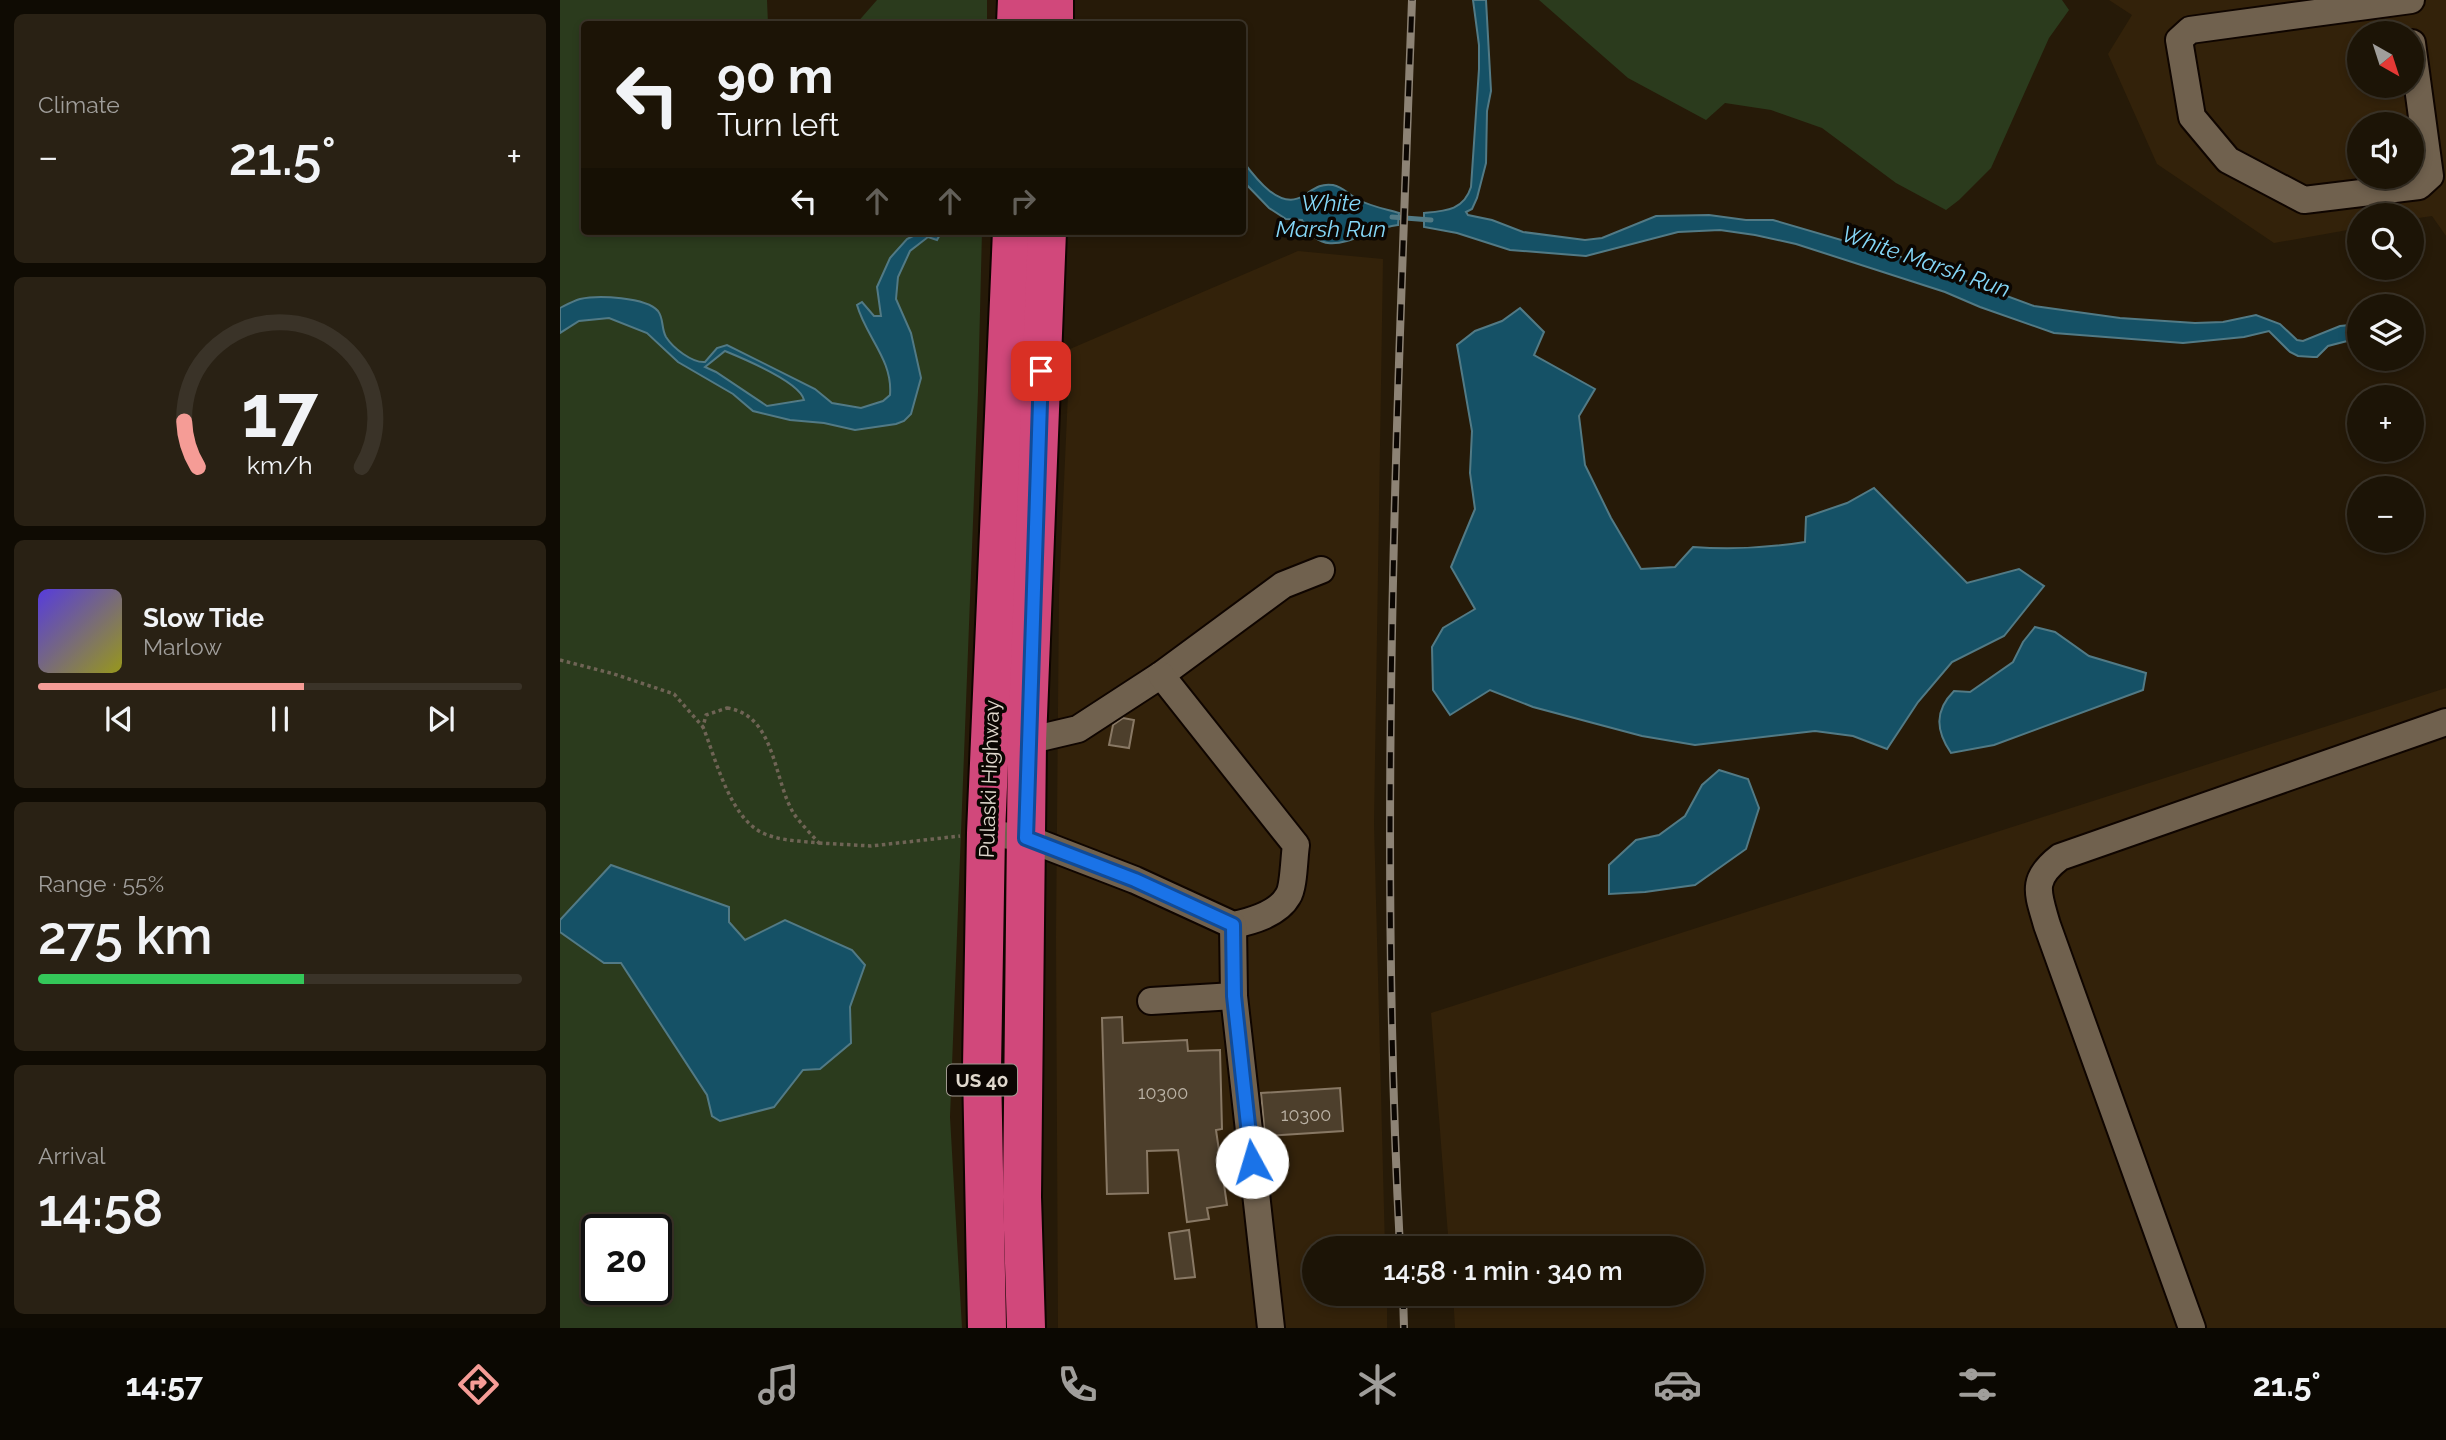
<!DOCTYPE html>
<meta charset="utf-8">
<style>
body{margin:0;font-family:Raleway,sans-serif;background:#292114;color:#f1f3f6;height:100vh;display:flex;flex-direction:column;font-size:26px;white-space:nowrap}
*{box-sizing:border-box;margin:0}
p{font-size:23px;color:#a09e9b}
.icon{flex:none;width:38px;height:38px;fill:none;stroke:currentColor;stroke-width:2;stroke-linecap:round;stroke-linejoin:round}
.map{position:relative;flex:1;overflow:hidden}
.drawer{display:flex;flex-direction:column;gap:14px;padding:14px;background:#0f0b03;width:560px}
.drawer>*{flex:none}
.guide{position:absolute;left:21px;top:21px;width:665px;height:214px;border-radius:7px;box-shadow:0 4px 10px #0003,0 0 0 2px #3a3328;background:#1c1406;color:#f1f3f6;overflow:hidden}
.needle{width:46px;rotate:141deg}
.fabs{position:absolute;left:1787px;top:21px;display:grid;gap:14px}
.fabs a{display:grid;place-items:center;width:77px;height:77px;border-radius:50%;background:#1c1406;box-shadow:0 4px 10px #0003,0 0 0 2px #3a3328;font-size:35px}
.speed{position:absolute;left:21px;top:1214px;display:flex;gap:14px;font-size:35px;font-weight:700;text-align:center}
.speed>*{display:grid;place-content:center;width:91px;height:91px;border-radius:50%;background:#1c1406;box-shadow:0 4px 10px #0003,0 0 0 2px #3a3328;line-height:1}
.speed .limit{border:4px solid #111;border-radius:10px;background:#fff;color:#111}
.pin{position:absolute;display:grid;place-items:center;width:60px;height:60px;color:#fff;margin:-30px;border-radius:14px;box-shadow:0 4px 10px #0006}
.me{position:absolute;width:77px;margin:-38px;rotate:354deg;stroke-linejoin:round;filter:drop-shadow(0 0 5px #0008)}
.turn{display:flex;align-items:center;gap:24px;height:147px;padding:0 21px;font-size:32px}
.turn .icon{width:91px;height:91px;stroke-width:2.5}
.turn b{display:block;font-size:49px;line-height:60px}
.lanes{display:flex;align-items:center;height:66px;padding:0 21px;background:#0003;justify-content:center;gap:35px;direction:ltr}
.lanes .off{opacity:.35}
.big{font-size:52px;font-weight:600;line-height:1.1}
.drawer .widget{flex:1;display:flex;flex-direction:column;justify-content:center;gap:10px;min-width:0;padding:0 24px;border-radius:10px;background:#292114}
.drawer .dial{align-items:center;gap:0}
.dial svg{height:182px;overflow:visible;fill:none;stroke:#3a3328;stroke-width:7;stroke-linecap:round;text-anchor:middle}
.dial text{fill:#f1f3f6;stroke:none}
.song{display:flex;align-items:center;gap:21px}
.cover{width:84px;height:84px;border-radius:10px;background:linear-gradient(135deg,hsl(250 70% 55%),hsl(60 70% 35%))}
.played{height:7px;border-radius:4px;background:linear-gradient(90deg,#f59c96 55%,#3a3328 55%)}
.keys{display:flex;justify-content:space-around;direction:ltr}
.heat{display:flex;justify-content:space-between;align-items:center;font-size:38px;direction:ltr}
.charge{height:10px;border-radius:5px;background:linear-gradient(90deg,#34c759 55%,#3a3328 0)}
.trip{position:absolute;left:742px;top:1236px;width:402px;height:70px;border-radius:35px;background:#1c1406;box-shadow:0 4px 10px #0003,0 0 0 2px #3a3328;font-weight:600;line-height:70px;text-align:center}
.tabs{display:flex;height:112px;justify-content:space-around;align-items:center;background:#0b0802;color:#a09e9b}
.tabs .icon{width:49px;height:49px}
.tabs .selected{color:#f59c96}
.tabs b{font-size:32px;color:#f1f3f6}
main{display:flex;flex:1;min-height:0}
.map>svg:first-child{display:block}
</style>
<main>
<section class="drawer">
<div class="widget"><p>Climate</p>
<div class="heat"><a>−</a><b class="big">21.5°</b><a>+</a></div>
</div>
<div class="widget dial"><svg viewBox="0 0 100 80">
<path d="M14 69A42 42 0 1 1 86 69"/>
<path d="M14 69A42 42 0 0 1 8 49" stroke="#f59c96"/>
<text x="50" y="56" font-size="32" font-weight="700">17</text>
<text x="50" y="72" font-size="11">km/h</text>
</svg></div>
<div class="widget">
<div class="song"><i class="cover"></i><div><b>Slow Tide</b><p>Marlow</p></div></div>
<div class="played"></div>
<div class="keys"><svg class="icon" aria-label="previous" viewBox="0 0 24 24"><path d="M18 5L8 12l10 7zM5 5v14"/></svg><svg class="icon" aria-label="pause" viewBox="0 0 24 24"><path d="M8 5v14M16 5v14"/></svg><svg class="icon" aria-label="next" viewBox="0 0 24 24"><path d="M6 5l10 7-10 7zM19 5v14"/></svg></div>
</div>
<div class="widget"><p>Range · 55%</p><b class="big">275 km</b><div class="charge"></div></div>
<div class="widget"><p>Arrival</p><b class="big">14:58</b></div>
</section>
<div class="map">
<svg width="1886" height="1328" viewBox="0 0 1886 1328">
<rect width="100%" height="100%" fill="#261a08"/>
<!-- built -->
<g fill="#33220a" fill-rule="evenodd">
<path d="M 1549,0 L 1886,0 L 1886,236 L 1872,216 L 1852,219 L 1852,215 L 1799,215 L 1799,228 L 1714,243 L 1597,164 L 1548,54 L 1572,15 ZM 1799,33 L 1852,33 L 1852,86 L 1799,86 ZM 1799,124 L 1852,124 L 1852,177 L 1799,177 Z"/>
<polygon points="738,251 823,259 814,823 825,1248 754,1248 754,1293 827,1293 827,1328 498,1328 496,937 499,594 510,349"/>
<polygon points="1886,688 1886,1328 895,1328 893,1293 1132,1293 1132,1248 889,1248 871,1013"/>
</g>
<!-- green -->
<g fill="#2b3b1d" fill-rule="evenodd">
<path d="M 0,0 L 207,0 L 208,24 L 24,24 L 24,231 L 422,231 L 418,392 L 390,1117 L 402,1328 L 0,1328 L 0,932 L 44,963 L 61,963 L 147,1095 L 152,1116 L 214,1107 L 243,1070 L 290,1043 L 290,1007 L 305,965 L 185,940 L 169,922 L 52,865 L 0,920 ZM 37,1230 L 96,1230 L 96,1290 L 37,1290 Z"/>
<polygon points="317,0 427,0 427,24 296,24"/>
<polygon points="979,0 1502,0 1509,10 1489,38 1431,168 1399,200 1386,210 1336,183 1262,128 1211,110 1165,103 1146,120 1068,78"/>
</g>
<!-- water -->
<g fill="#155166" stroke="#527a85" stroke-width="2" fill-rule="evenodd">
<path d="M 913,0 L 926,0 L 931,91 L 927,111 L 926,163 L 917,198 L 912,209 L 906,212 L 908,215 L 932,220 L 963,232 L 1025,240 L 1042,238 L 1096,216 L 1149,215 L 1186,220 L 1213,220 L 1336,256 L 1371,263 L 1398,278 L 1474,306 L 1560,318 L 1635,323 L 1663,322 L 1696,315 L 1720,324 L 1737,340 L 1743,341 L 1780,326 L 1799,324 L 1799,338 L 1768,346 L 1757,357 L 1753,357 L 1738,356 L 1730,352 L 1709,331 L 1684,337 L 1623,343 L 1494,333 L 1420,307 L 1385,292 L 1236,244 L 1195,235 L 1160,230 L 1118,232 L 1026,256 L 950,250 L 897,233 L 864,227 L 864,213 C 886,211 904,210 911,187 L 919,69 L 919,45 Z"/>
<path d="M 682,160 C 694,176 719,211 743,196 C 754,189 760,183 773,185 C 783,187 788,194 797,199 C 809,206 825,209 839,213 L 838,225 C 801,229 764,267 742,220 L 726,219 L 709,208 L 683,181 Z"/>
<path d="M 371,231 L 382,231 L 377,240 L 368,237 L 350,251 L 338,277 L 336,299 L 351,333 L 361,378 L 351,414 L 344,421 L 336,424 L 295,430 L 264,423 L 230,420 L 193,411 L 173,394 L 118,362 L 87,333 L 49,318 L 19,321 L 0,333 L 0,308 C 6,305 13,301 20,299 C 38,295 86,297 98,311 C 104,319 101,328 106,337 C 113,348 132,363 145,362 L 157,348 L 167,345 L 255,389 L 272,403 L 301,408 L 323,401 L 330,395 C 333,360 306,337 297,305 L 302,302 L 314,316 L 321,316 L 317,287 L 330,258 L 347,239 L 355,235 ZM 165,351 C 182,358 240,382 244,400 L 207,406 L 156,372 L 145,367 Z"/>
<path d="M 960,308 L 984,332 L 974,355 L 1035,389 L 1019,416 L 1025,465 L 1051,518 L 1081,569 L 1115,567 L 1133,547 C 1170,550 1207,548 1245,542 L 1246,517 L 1287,503 L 1314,488 L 1407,583 L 1459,569 L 1484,586 L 1444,636 L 1392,662 L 1358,702 L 1327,749 L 1293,736 L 1255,731 L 1135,745 L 1082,736 L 973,707 L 930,690 L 890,715 L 873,690 L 872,647 L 883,628 L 915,609 L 891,567 L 915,509 L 910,473 L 912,431 L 897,345 L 915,331 L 942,321 Z"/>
<path d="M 1475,627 L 1495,632 L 1529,656 L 1586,673 L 1583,690 L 1434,745 L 1391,753 C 1376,731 1374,711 1394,691 L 1410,692 L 1453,662 L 1463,642 Z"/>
<polygon points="1159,770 1188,779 1199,808 1186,849 1135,885 1085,892 1049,894 1049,865 1076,840 1099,835 1125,816 1142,785"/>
<polygon points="51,865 169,907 169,922 185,940 225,920 292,950 305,965 290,1007 291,1043 260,1069 243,1070 214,1107 160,1121 152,1116 147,1095 61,963 44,963 0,932 0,920"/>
</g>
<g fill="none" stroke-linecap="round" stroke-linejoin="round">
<!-- stream -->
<polyline stroke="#527a85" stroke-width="5" points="832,217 871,220"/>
</g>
<!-- building -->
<g fill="#4d3f2c" stroke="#887864" stroke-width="2">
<polygon points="563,718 574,720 569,748 549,745 553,725"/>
<polygon points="562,1017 563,1043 627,1040 628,1051 660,1050 662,1129 656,1130 667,1205 647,1208 649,1219 627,1222 618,1150 587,1151 588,1193 547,1194 542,1018"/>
<polygon points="780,1088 783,1131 705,1136 701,1093"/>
<polygon points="629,1230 635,1277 615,1279 609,1233"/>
</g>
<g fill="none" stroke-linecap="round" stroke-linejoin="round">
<!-- minor casing -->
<g stroke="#0f0500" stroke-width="30">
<g id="minor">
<polyline points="1851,0 1630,30 1619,40 1632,117 1668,160 1744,200 1859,186 1870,176 1852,43"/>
<polyline points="467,741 518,729 601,675 723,585 761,570"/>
<path d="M 426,833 L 466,838 L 575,880 L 673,925 C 692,921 718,914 728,896 C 734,887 734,857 736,845 L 601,675"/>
<polyline points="673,925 674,996 711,1328"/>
<polyline points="591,1001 674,996"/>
<path d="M 1632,1328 L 1487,925 C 1478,893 1470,880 1500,857 L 1886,722"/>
</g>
</g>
<!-- highway casing -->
<g stroke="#0f0500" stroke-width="42">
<g id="highway">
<polyline points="456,24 457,0"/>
<polyline points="494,24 494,0"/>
<polyline points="427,1328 422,1068 426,833 452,231"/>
<polyline points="466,1328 462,1197 467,741 487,231"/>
</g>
</g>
<!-- path -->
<g stroke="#6f6455" stroke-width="3.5" stroke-dasharray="3.5 3.5" stroke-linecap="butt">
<polyline points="0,660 54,674 114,694 143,727"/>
<path d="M 167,708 C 216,715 213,780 234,814 C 241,824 251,834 259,843 C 241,841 222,841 205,834 C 170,820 156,759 143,727 L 146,715 Z"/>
<polyline points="259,843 311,846 400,836"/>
</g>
<!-- minor -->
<use href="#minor" stroke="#70614e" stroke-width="26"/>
<!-- highway -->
<use href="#highway" stroke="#d1487b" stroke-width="38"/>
<!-- rail casing -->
<g stroke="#8d8375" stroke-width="8">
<g id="rail">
<path d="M 840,1248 C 818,832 837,416 852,0"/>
<polyline points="843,1293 844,1328"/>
</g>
</g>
<!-- rail -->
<use href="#rail" stroke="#0b0602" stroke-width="5" stroke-dasharray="16" stroke-linecap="butt"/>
</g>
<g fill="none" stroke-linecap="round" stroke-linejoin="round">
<!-- route casing -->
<g stroke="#114b97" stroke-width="18">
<polyline id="route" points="481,371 466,838 575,880 673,925 674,996 692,1162"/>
</g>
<!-- route -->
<use href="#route" stroke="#1a73e8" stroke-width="12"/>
</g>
<g text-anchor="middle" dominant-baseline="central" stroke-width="7" stroke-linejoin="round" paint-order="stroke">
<!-- number labels -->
<g font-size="18" fill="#bbb2a5">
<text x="603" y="1092">10300</text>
<text x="746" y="1114">10300</text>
</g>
<!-- shield labels -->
<rect fill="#0b0602" stroke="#a09990" stroke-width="2" x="387" y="1064.5" width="70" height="31" rx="5"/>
<g font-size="19" font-weight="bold" fill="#e0d8cd">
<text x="422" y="1080">US 40</text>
</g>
<!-- street labels -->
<g font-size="21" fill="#e0d8cd" stroke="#0b0602">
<text transform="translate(429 779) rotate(-88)">Pulaski Highway</text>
</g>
<!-- water labels -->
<g font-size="23" font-style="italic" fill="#85d7f8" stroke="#0b0602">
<text x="771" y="202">White<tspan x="771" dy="26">Marsh Run</tspan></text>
<text transform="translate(1366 261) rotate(19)">White Marsh Run</text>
</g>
</g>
</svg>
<div class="fabs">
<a><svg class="needle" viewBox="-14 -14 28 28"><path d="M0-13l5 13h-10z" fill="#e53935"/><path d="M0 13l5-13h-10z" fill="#a09e9b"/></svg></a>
<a><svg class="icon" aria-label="sound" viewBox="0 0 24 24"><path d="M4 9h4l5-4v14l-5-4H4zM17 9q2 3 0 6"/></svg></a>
<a><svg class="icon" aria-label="search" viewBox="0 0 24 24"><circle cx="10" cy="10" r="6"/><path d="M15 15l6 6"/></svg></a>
<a><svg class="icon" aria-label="layers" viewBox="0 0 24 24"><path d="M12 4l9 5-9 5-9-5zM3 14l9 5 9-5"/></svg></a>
<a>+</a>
<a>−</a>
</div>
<div class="speed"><div class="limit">20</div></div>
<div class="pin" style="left:481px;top:371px;background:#d93025"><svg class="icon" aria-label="arrive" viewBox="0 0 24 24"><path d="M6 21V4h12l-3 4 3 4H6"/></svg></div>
<svg class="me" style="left:692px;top:1162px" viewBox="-20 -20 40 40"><circle r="19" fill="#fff"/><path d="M0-13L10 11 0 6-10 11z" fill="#1a73e8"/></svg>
<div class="trip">14:58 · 1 min · 340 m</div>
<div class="guide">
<div class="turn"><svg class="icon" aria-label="left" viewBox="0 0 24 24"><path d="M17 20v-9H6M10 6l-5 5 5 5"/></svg><div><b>90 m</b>Turn left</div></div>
<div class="lanes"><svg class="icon" aria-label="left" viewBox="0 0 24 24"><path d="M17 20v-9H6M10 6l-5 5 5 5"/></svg><svg class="icon off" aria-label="ahead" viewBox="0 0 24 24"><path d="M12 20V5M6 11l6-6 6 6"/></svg><svg class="icon off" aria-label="ahead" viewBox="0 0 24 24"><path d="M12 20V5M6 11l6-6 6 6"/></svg><svg class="icon off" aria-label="right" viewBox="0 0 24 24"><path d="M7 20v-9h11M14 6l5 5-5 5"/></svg></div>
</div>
</div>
</main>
<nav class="tabs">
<b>14:57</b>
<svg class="icon selected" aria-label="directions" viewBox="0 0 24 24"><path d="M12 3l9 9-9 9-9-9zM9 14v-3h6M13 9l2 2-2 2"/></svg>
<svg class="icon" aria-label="music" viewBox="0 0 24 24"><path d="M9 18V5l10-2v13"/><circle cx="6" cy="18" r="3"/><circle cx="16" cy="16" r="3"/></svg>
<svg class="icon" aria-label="phone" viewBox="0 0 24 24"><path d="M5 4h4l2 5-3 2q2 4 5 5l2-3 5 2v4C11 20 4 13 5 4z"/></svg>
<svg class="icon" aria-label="climate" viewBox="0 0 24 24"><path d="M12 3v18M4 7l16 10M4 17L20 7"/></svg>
<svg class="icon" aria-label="car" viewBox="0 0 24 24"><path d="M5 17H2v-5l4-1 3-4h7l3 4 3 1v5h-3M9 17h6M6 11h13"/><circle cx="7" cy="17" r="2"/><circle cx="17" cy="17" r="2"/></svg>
<svg class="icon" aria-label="filters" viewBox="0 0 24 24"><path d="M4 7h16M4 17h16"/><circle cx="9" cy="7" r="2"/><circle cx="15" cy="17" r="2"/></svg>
<b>21.5°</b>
</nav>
